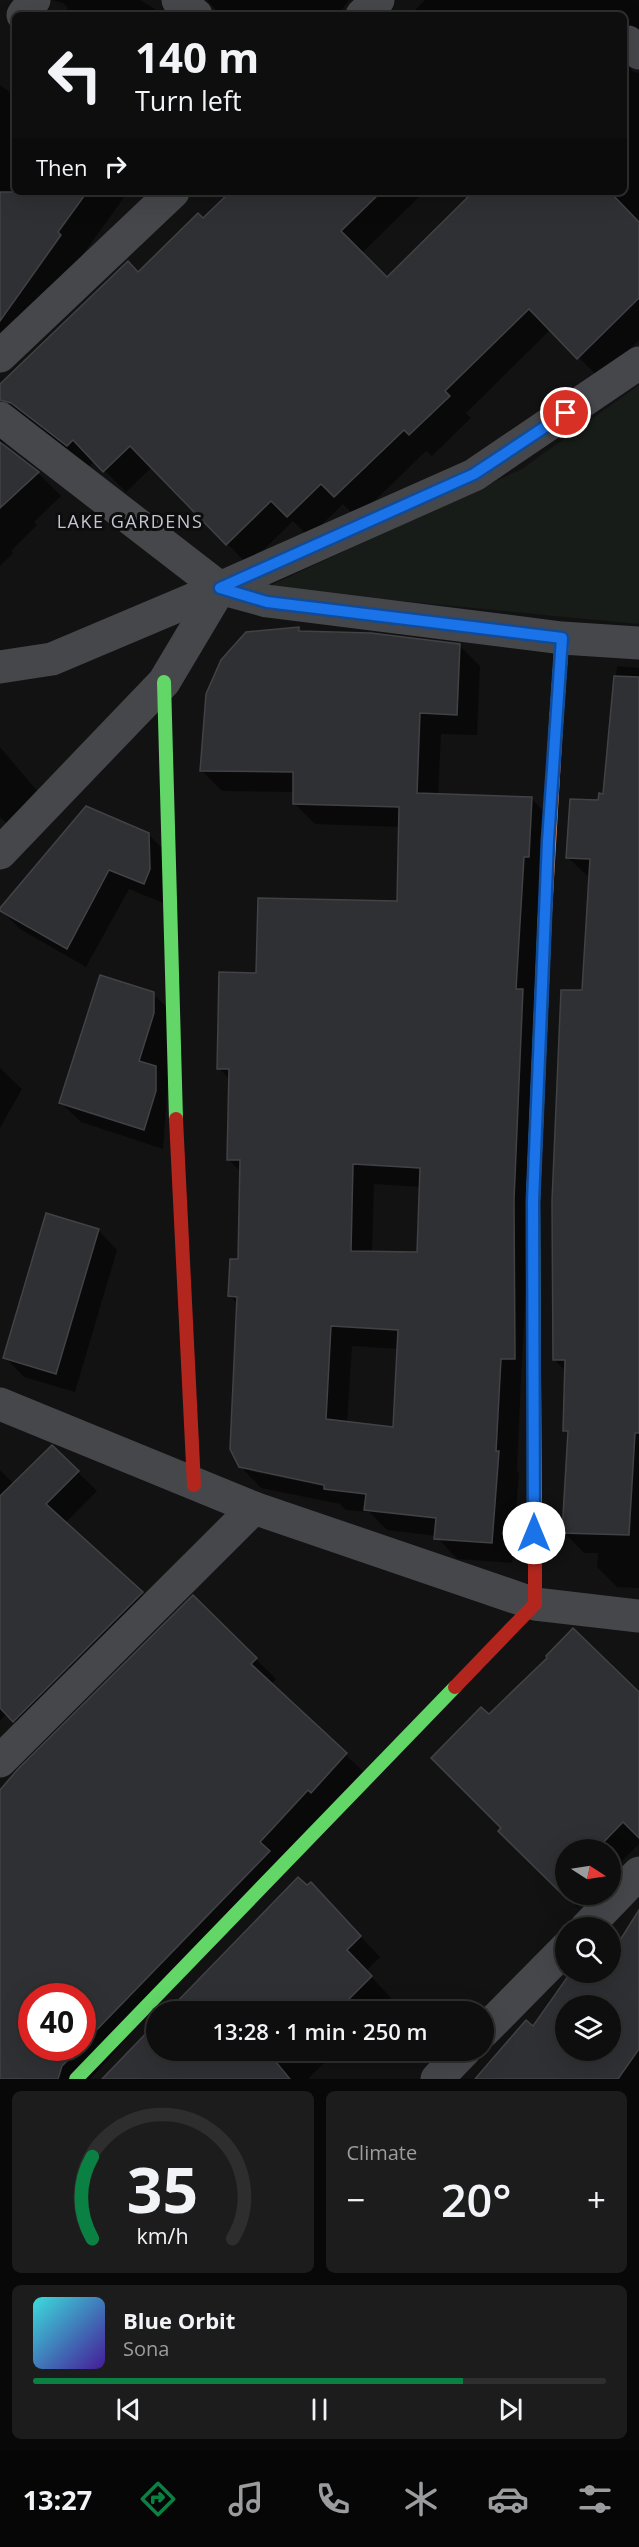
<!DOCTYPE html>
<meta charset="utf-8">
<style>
body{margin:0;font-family:"Open Sans",sans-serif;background:#1c1c1c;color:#f1f3f6;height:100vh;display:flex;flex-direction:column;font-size:22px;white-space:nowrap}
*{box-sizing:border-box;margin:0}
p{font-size:20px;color:#9b9c9e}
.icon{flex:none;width:33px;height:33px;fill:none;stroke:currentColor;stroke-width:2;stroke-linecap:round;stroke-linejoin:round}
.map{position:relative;height:2079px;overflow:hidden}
.sheet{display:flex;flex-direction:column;gap:12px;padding:12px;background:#080808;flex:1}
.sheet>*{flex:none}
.top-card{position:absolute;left:12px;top:12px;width:615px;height:183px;border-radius:9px;box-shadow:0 6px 24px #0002,0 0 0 2px #2e2e2e;background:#0e0e0e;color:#f1f3f6;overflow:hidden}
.needle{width:39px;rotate:102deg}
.buttons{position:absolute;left:555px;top:1839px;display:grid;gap:12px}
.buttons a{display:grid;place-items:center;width:66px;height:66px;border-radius:50%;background:#0e0e0e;box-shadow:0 6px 24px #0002,0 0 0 2px #2e2e2e;font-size:30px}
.speed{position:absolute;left:18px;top:1983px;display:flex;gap:12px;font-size:30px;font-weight:700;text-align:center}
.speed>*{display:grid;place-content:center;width:78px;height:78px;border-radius:50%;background:#0e0e0e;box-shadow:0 6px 24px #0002,0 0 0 2px #2e2e2e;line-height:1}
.speed .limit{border:9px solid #d22;background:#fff;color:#111}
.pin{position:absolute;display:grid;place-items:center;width:51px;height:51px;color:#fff;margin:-26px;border:3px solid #fff;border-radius:50%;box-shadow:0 2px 6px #0007}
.me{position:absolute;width:66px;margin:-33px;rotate:0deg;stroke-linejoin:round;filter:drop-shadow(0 0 4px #0008)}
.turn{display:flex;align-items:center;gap:21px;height:126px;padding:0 24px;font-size:27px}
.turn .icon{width:78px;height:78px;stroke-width:2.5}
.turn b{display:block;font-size:42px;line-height:51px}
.then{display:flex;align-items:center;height:57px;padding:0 24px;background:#0003;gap:12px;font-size:22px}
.big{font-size:45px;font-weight:600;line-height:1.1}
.sheet .widget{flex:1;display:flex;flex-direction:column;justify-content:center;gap:9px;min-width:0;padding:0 21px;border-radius:9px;background:#1c1c1c}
.sheet .dial{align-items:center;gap:0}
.dial svg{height:156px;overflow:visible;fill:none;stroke:#2e2e2e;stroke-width:7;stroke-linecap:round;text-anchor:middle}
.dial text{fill:#f1f3f6;stroke:none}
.song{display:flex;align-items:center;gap:18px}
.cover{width:72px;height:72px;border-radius:9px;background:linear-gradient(135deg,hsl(180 70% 55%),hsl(260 70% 35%))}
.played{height:6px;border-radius:3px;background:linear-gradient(90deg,#0b8043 75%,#2e2e2e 75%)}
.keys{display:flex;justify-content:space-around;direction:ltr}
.heat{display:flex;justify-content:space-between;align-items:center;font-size:33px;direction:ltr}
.sheet .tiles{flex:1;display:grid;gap:12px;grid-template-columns:1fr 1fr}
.widget:last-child{grid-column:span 2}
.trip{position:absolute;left:146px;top:2001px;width:348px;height:60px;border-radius:30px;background:#0e0e0e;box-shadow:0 6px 24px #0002,0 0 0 2px #2e2e2e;font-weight:600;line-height:60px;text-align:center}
.dock{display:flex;height:96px;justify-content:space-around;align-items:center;background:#060606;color:#9b9c9e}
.dock .icon{width:42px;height:42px}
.dock .selected{color:#0b8043}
.dock b{font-size:27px;color:#f1f3f6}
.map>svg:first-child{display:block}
</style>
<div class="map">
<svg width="639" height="2079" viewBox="0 0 639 2079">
<rect width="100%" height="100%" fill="#121213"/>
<!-- green -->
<polygon fill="#171c18" points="639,385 639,624 265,588 522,469"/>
<!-- shadow -->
<g fill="#0007" fill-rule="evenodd">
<polygon points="52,0 140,0 165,15 64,15 68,8 63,3"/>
<polygon points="207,0 349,0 338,15 216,15 215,9"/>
<polygon points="425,0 639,0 639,49 631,59 631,69 633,72 639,73 639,340 600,379 551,329 466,413 471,418 432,456 426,451 357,518 343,504 309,537 293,521 248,565 152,467 126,492 95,461 89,466 21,421 0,400 74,344 233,192 424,192 362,253 387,279 475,192 624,192 624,15 410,15"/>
<polygon points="0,85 15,96 15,192 128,192 81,257 84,260 4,372 0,369"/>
<polygon points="0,437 4,441 6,448 38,473 61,496 34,522 37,525 11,551 13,553 0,566"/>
<path d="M 298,629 L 302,633 L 459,645 L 480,666 L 477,735 L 441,734 L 438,796 L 532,799 L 552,820 L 521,1379 L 517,1471 L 519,1473 L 512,1563 L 457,1559 L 436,1536 L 387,1530 L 369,1512 L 346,1510 L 340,1504 L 261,1488 L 240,1466 L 238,1304 L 229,1295 L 239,1261 L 241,1172 L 229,1160 L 230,1080 L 219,1068 L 257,974 L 398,902 L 400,827 L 315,824 L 294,803 L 294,792 L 222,791 L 201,770 ZM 374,1184 L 421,1187 L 418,1254 L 372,1253 ZM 352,1346 L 399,1349 L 395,1428 L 347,1423 ZM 250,1468 L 332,1485 L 331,1488 L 250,1471 Z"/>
<polygon points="617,666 639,668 639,1588 617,1587 597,1567 598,1553 584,1553 564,1532 569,1435 564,1430 566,1372 554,1359 590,878 568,858 604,795"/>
<polygon points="0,747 50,806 17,834 0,817"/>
<polygon points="149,835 168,854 163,903 129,889 86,967 20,929 1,910"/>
<polygon points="153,994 173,1013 163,1149 81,1122 61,1103"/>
<polygon points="0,1068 22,1089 0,1128"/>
<polygon points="98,1230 117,1250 75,1392 24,1377 5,1357"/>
<polygon points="53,1448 97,1491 65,1523 161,1612 33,1740 7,1713 0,1721 0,1470 14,1484"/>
<path d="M 193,1597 L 276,1679 L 271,1685 L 367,1775 L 90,2079 L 0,2079 L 0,1794 ZM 32,1996 L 82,1996 L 82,2048 L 32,2048 Z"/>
<polygon points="550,1658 639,1694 639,1844 610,1873 610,1850 566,1850 566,1894 590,1894 577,1907 500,1831 503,1828 489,1716"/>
<polygon points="331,1905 380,1957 366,1971 391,1998 377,2012 169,2012"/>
<path d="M 639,1920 L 639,2079 L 496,2079 L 533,2028 L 610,1972 ZM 566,2006 L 610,2006 L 610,2050 L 566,2050 Z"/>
<polygon points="156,2025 156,2050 337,2050 308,2079 104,2079"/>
</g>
<!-- building -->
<g fill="#2f3033" stroke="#424246" stroke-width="1.5" fill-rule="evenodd">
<polygon points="0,192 87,192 58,232 61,235 0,321"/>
<polygon points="230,192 381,192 341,231 387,277 473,192 610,192 639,222 639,298 577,359 529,309 445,391 450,396 409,435 404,430 334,497 321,484 287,517 271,501 226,545 130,446 103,472 73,440 67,446 11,403 0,400 0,384 128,261 138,272 198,213 203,218"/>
<polygon points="0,442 39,472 0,508"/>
<path d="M 299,627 L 299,631 L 371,633 L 460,644 L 457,715 L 420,713 L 417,793 L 532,797 L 529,857 L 524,857 L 516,989 L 523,989 L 514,1200 L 515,1359 L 501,1359 L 496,1451 L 499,1451 L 492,1543 L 434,1539 L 436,1518 L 364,1510 L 366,1494 L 324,1489 L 324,1485 L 239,1467 L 230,1449 L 237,1297 L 228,1296 L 230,1259 L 238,1259 L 240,1160 L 227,1160 L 229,1069 L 217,1069 L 219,972 L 256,973 L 258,898 L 397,901 L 399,807 L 293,804 L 293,772 L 200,771 L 206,694 L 221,660 L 246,632 ZM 353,1164 L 420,1168 L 417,1252 L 351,1251 ZM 331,1326 L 398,1330 L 393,1427 L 326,1419 Z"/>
<polygon points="614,676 639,677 639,1433 635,1433 629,1535 562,1533 568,1431 563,1431 565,1360 553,1360 552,1201 561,990 582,990 590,859 566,858 570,799 598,800 599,793 603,794"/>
<polygon points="86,806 149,833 150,869 144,884 109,870 67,949 0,911 0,908"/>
<polygon points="100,975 154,992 154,1013 139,1061 156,1066 156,1091 144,1130 59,1103"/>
<polygon points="46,1213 99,1229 56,1374 3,1358"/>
<polygon points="52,1445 79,1471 46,1504 143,1592 13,1722 0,1708 0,1496"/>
<polygon points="193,1595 257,1658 251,1664 347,1753 311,1793 308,1790 260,1842 270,1851 82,2045 82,1996 32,1996 32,2048 80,2048 62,2066 58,2079 0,2079 0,1790 18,1769"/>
<polygon points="573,1628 639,1692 639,1838 623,1822 596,1850 566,1850 566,1898 498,1831 501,1828 431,1758 481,1707 489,1714 547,1658 546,1656"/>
<polygon points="298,1877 307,1885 311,1882 361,1936 347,1950 372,1976 336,2012 167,2012"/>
<path d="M 639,1910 L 639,2049 L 618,2079 L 475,2079 L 526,2020 L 533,2026 L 571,1972 L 610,1972 L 610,1956 ZM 566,2006 L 610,2006 L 610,2050 L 566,2050 Z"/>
<polygon points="156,2023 156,2050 266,2050 290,2079 102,2079"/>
</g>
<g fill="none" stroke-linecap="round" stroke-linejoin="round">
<!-- street -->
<g stroke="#46474b" stroke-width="33">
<polyline points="178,0 196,15"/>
<polyline points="23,15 34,0"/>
<polyline points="362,15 378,0"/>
<polyline points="628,42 639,53"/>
<polyline points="0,356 173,192"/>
<polyline points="0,418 220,588 267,601 562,638 639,643"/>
<polyline points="0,667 52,659 220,588 474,475 639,363"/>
<polyline points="0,853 164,682 220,588"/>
<polyline points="0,1404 254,1508 535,1604 639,1616"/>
<polyline points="0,1761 254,1508"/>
<polyline points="586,1928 639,1873"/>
<polyline points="483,2032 566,1948"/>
<polyline points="437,2079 465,2050"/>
</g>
<!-- fast -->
<g stroke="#63d668" stroke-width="14">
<polyline points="164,682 176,1119"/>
<polyline points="556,724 562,638"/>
<polyline points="535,1543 533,1201 545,913"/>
<polyline points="76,2079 455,1687"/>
</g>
<!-- slow -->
<polyline stroke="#ff974d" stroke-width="14" points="545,913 556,724"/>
<!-- jam -->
<g stroke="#b3261e" stroke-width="14">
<polyline points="176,1119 194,1485"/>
<polyline points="455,1687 535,1604 535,1543"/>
</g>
</g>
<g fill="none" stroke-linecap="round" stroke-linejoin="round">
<!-- route casing -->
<g stroke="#114b97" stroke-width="15">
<polyline id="route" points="534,1533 533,1201 548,841 562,638 267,602 220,588 474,474 566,413"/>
</g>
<!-- route -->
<use href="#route" stroke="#1a73e8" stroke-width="10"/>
</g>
<g text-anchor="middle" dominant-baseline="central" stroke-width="6" stroke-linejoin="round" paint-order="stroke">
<!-- neighbourhood labels -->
<g font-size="18" letter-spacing="1.5" fill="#c4c5d0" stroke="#0d0d0e">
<text x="130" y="521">LAKE GARDENS</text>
</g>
</g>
</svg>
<div class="buttons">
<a><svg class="needle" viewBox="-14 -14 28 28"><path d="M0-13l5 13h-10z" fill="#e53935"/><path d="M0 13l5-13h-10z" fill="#9b9c9e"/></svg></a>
<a><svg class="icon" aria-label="search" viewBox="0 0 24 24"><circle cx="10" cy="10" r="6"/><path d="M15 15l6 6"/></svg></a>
<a><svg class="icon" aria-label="layers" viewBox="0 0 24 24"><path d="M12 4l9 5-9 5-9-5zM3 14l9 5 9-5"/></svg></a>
</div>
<div class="speed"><div class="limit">40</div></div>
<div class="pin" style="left:566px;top:413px;background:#d93025"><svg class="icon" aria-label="arrive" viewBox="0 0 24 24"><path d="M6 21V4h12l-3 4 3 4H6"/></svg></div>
<svg class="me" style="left:534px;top:1533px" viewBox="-20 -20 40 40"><circle r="19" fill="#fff"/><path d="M0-13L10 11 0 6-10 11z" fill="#1a73e8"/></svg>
<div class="trip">13:28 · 1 min · 250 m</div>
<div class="top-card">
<div class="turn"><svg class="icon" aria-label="left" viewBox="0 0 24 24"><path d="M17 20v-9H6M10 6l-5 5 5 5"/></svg><div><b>140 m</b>Turn left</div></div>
<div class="then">Then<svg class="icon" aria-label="right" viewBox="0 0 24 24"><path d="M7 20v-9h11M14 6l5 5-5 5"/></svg></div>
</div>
</div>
<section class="sheet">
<div class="tiles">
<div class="widget dial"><svg viewBox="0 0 100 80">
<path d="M14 69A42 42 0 1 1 86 69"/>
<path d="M14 69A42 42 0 0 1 14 27" stroke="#0b8043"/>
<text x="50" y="56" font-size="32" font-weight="700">35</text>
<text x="50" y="72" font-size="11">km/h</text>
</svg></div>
<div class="widget"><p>Climate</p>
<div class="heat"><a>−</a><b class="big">20°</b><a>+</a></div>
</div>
<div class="widget">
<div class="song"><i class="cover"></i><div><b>Blue Orbit</b><p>Sona</p></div></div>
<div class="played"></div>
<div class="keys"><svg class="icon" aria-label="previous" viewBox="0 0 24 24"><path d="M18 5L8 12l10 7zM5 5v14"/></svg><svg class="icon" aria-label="pause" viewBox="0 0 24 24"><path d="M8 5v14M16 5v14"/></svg><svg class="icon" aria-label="next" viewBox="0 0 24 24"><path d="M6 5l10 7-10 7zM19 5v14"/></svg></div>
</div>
</div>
</section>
<nav class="dock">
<b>13:27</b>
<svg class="icon selected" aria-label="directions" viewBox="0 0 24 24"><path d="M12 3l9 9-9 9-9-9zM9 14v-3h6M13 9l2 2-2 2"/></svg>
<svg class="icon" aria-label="music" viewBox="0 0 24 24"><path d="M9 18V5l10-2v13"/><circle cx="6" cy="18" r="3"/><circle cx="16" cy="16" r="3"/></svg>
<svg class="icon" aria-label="phone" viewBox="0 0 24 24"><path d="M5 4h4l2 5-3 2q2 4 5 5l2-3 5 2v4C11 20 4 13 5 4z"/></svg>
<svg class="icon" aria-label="climate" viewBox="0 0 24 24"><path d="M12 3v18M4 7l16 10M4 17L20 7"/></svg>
<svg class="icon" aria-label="car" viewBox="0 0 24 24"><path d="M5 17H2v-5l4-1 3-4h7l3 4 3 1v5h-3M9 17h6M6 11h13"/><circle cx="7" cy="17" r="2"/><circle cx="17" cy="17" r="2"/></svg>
<svg class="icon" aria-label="filters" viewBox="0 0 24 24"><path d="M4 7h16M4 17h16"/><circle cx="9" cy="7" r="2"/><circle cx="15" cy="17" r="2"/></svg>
</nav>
